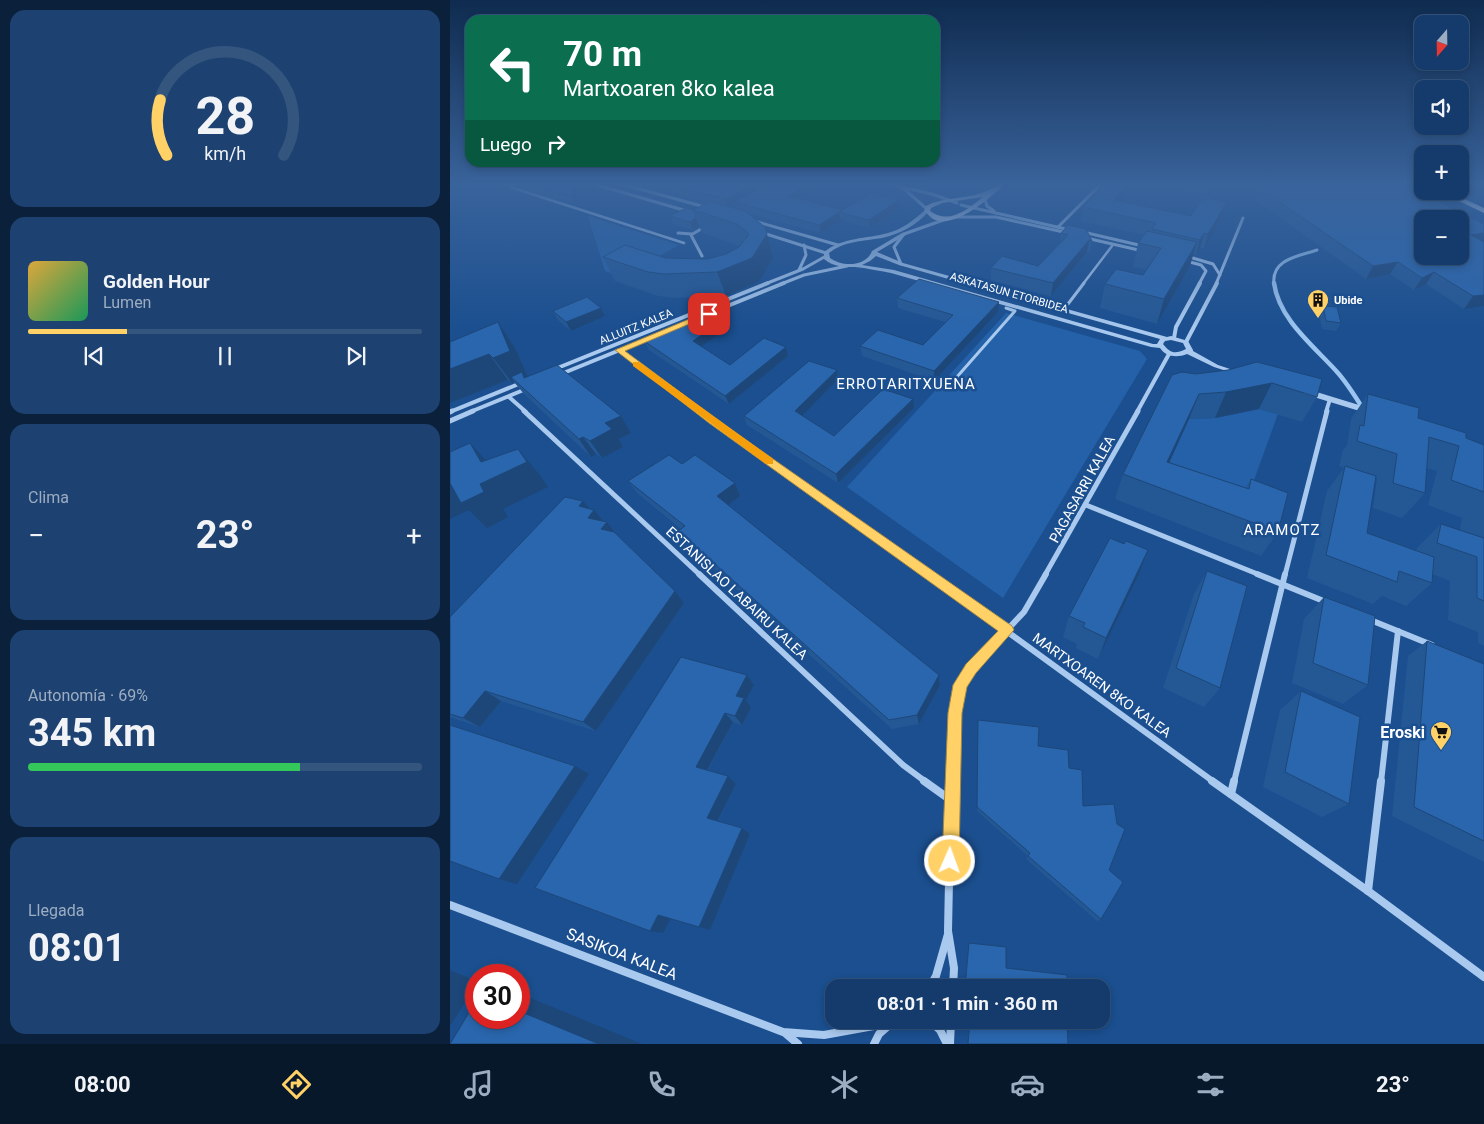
<!DOCTYPE html>
<html lang="es">
<meta charset="utf-8">
<style>
body{margin:0;font-family:Roboto,sans-serif;background:#1d4271;color:#f1f3f6;height:100vh;display:flex;flex-direction:column;font-size:19px;white-space:nowrap}
*{box-sizing:border-box;margin:0}
p{font-size:16px;color:#9dadc1}
.icon{flex:none;width:28px;height:28px;fill:none;stroke:currentColor;stroke-width:2;stroke-linecap:round;stroke-linejoin:round}
.map{position:relative;flex:1;overflow:hidden}
.side{display:flex;flex-direction:column;gap:10px;padding:10px;background:#0b203b;width:450px}
.side>*{flex:none}
.top-card{position:absolute;left:15px;top:15px;width:475px;height:152px;border-radius:15px;box-shadow:0 2px 8px #0003,0 0 0 1px #33557e;background:#0b6e4f;color:#fff;overflow:hidden}
.needle{width:32px;rotate:200deg}
.controls{position:absolute;left:964px;top:15px;display:grid;gap:10px}
.controls a{display:grid;place-items:center;width:55px;height:55px;border-radius:10px;background:#143b6b;box-shadow:0 2px 8px #0003,0 0 0 1px #33557e;font-size:25px}
.speed{position:absolute;left:15px;top:964px;display:flex;gap:10px;font-size:25px;font-weight:700;text-align:center}
.speed>*{display:grid;place-content:center;width:65px;height:65px;border-radius:50%;background:#143b6b;box-shadow:0 2px 8px #0003,0 0 0 1px #33557e;line-height:1}
.speed .limit{border:8px solid #d22;background:#fff;color:#111}
.pin{position:absolute;display:grid;place-items:center;width:42px;height:42px;color:#fff;margin:-21px;border-radius:10px;box-shadow:0 2px 8px #0006}
.me{position:absolute;width:55px;margin:-28px;rotate:2deg;stroke-linejoin:round;filter:drop-shadow(0 0 4px #0008)}
.turn{display:flex;align-items:center;gap:18px;height:105px;padding:0 15px;font-size:22px}
.turn .icon{width:65px;height:65px;stroke-width:2.5}
.turn b{display:block;font-size:35px;line-height:42px}
.then{display:flex;align-items:center;height:48px;padding:0 15px;background:#0003;gap:10px;font-size:19px}
.big{font-size:38px;font-weight:700;line-height:1.1}
.side .card{flex:1;display:flex;flex-direction:column;justify-content:center;gap:8px;min-width:0;padding:0 18px;border-radius:15px;background:#1d4271}
.side .dial{align-items:center;gap:0}
.dial svg{height:130px;overflow:visible;fill:none;stroke:#33557e;stroke-width:7;stroke-linecap:round;text-anchor:middle}
.dial text{fill:#f1f3f6;stroke:none}
.song{display:flex;align-items:center;gap:15px}
.cover{width:60px;height:60px;border-radius:8px;background:linear-gradient(135deg,hsl(40 70% 55%),hsl(150 70% 35%))}
.played{height:5px;border-radius:2px;background:linear-gradient(90deg,#ffd166 25%,#33557e 25%)}
.keys{display:flex;justify-content:space-around;direction:ltr}
.heat{display:flex;justify-content:space-between;align-items:center;font-size:28px;direction:ltr}
.charge{height:8px;border-radius:4px;background:linear-gradient(90deg,#34c759 69%,#33557e 0)}
.trip{position:absolute;left:375px;top:979px;width:285px;height:50px;border-radius:15px;background:#143b6b;box-shadow:0 2px 8px #0003,0 0 0 1px #33557e;font-weight:700;line-height:50px;text-align:center}
.tab-bar{display:flex;height:80px;justify-content:space-around;align-items:center;background:#08182b;color:#9dadc1}
.tab-bar .icon{width:35px;height:35px}
.tab-bar .on{color:#ffd166}
.tab-bar b{font-size:22px;color:#f1f3f6}
main{display:flex;flex:1;min-height:0}
.map>svg:first-child{display:block}
</style>
<main>
<section class="side">
<div class="card dial"><svg viewBox="0 0 100 80">
<path d="M14 69A42 42 0 1 1 86 69"/>
<path d="M14 69A42 42 0 0 1 10 35" stroke="#ffd166"/>
<text x="50" y="56" font-size="32" font-weight="700">28</text>
<text x="50" y="72" font-size="11">km/h</text>
</svg></div>
<div class="card">
<div class="song"><i class="cover"></i><div><b>Golden Hour</b><p>Lumen</p></div></div>
<div class="played"></div>
<div class="keys"><svg class="icon" aria-label="previous" viewBox="0 0 24 24"><path d="M18 5L8 12l10 7zM5 5v14"/></svg><svg class="icon" aria-label="pause" viewBox="0 0 24 24"><path d="M8 5v14M16 5v14"/></svg><svg class="icon" aria-label="next" viewBox="0 0 24 24"><path d="M6 5l10 7-10 7zM19 5v14"/></svg></div>
</div>
<div class="card"><p>Clima</p>
<div class="heat"><a>−</a><b class="big">23°</b><a>+</a></div>
</div>
<div class="card"><p>Autonomía · 69%</p><b class="big">345 km</b><div class="charge"></div></div>
<div class="card"><p>Llegada</p><b class="big">08:01</b></div>
</section>
<div class="map">
<svg width="1034" height="1044" viewBox="0 0 1034 1044">
<rect width="100%" height="100%" fill="#1b4f8f"/>
<!-- green -->
<g fill="#2461a8">
<polygon points="138,216 229,245 172,277 155,271"/>
<polygon points="556,313 690,351 697,359 553,598 397,487"/>
<polygon points="809,409 828,414 796,502 708,487 739,419 765,418"/>
</g>
<g fill="none" stroke-linecap="round" stroke-linejoin="round">
<!-- stream-far1 -->
<path stroke="#9cc4f0" stroke-width="3" d="M 824,284 C 821,259 849,256 867,250"/>
<!-- stream -->
<path stroke="#9cc4f0" stroke-width="4.5" d="M 824,283 C 829,320 865,347 888,373 C 896,382 903,393 910,404"/>
<!-- pedestrian-far1 -->
<g stroke="#a9c9ee" stroke-width="2.5">
<polyline points="62,186 60,187 234,243"/>
<polyline points="633,284 662,246"/>
</g>
<!-- pedestrian -->
<g stroke="#a9c9ee" stroke-width="3">
<polyline points="618,304 634,283"/>
<polyline points="491,387 506,378 565,311 556,308"/>
</g>
<!-- minor-far4 -->
<g stroke="#a9c9ee" stroke-width="3">
<polyline points="45,183 54,185 61,183"/>
<polyline points="140,183 237,211"/>
<polyline points="168,183 255,207"/>
<polyline points="434,183 482,194 507,203"/>
<polyline points="453,188 477,209"/>
<polyline points="535,199 537,206 544,211"/>
<polyline points="511,205 620,230"/>
<polyline points="505,217 546,217 618,233"/>
<polyline points="304,221 388,245"/>
<polyline points="608,227 652,183"/>
<polyline points="633,232 693,246"/>
<polyline points="228,233 242,234"/>
<polyline points="313,233 376,253"/>
<polyline points="636,238 693,251"/>
<polyline points="252,256 241,235 256,226"/>
<polyline points="736,256 763,264 770,275"/>
<polyline points="736,261 751,265 756,271 749,284"/>
<polyline points="451,264 444,247 454,234"/>
<polyline points="349,270 356,255 354,245"/>
<polyline points="315,284 353,269 376,256"/>
<polyline points="331,284 354,275 397,266"/>
<polyline points="766,284 793,218"/>
</g>
<!-- minor-far3 -->
<g stroke="#a9c9ee" stroke-width="4">
<polyline points="248,318 334,283"/>
<polyline points="724,338 726,327 750,283"/>
<polyline points="736,342 767,283"/>
<polyline points="169,350 251,412"/>
<polyline points="105,369 318,283"/>
<polyline points="111,374 224,328"/>
<polyline points="59,397 76,412"/>
<polyline points="0,412 71,383"/>
<polyline points="20,412 76,389"/>
<polyline points="687,412 719,354"/>
<polyline points="876,412 880,399"/>
</g>
<!-- minor-far2 -->
<g stroke="#a9c9ee" stroke-width="5">
<polyline points="74,411 250,575"/>
<polyline points="249,411 479,575"/>
<polyline points="0,412 2,411"/>
<polyline points="0,421 23,411"/>
<polyline points="636,505 810,575"/>
<polyline points="595,575 688,411"/>
<polyline points="835,575 877,411"/>
</g>
<!-- minor-far1 -->
<g stroke="#a9c9ee" stroke-width="6">
<polyline points="249,574 453,765 476,782"/>
<polyline points="478,574 764,782"/>
<polyline points="807,574 876,602"/>
<polyline points="918,619 982,645"/>
<polyline points="501,782 505,713 510,685 521,668 574,612 596,574"/>
<polyline points="784,782 835,574"/>
<polyline points="931,782 948,631"/>
</g>
<!-- minor -->
<g stroke="#a9c9ee" stroke-width="8">
<polyline points="474,781 502,801"/>
<polyline points="501,781 498,931 504,968 503,988"/>
<polyline points="762,781 918,891 1034,977"/>
<polyline points="781,794 784,781"/>
<polyline points="918,891 931,781"/>
<polyline points="0,905 333,1032 374,1035 440,1023"/>
<polyline points="479,988 486,976 498,934"/>
<polyline points="479,1020 490,1030 497,1044"/>
<polyline points="335,1033 348,1044"/>
<polyline points="424,1044 429,1034 445,1020"/>
<polyline points="500,1044 501,1020"/>
</g>
<!-- tertiary -->
<g fill="#a9c9ee" fill-rule="evenodd">
<path d="M 475,210 L 479,211 C 467,225 450,234 432,238 C 413,241 394,241 379,253 L 380,258 C 392,267 416,267 422,251 L 452,233 L 497,217 L 501,217 L 501,219 L 456,235 L 427,252 L 453,263 L 717,337 L 721,336 L 738,341 L 743,350 L 743,351 L 768,365 L 792,373 L 789,375 L 764,367 L 737,354 C 727,358 716,357 710,348 L 701,347 L 441,273 C 429,271 417,268 405,267 C 393,267 384,267 374,259 L 374,252 C 393,237 416,239 438,233 C 453,229 464,220 475,210 ZM 426,256 L 449,265 L 710,339 L 707,344 L 703,344 L 444,270 L 412,265 L 420,261 ZM 721,340 L 733,343 L 736,349 C 725,354 721,354 713,344 L 715,341 Z"/>
<polygon points="854,390 860,390 922,409 923,411 919,413 916,413 854,394"/>
</g>
<!-- secondary -->
<path fill="#d6e6fa" fill-rule="evenodd" d="M 550,183 L 556,183 C 541,197 505,230 483,219 C 480,217 477,213 474,211 L 476,206 L 482,203 C 508,195 528,200 550,183 ZM 533,197 C 517,210 499,225 480,211 L 481,208 L 492,203 Z"/>
<!-- primary -->
<g fill="#f0f6ff" fill-rule="evenodd">
<polygon points="967,183 972,183 972,186"/>
<polygon points="988,191 997,191 1034,208 1034,213"/>
</g>
</g>
<!-- wall -->
<g fill="#245895" fill-rule="evenodd">
<polygon points="64,183 131,183 125,204 65,185"/>
<path d="M 188,183 L 385,183 L 385,185 L 376,183 L 348,198 L 393,210 L 450,208 L 420,228 L 391,220 L 371,233 L 296,213 L 323,258 L 309,282 L 276,296 L 224,298 L 208,296 L 165,281 L 153,257 L 257,259 L 276,254 L 290,246 L 252,233 L 249,226 L 243,230 L 223,224 L 220,216 L 244,210 L 258,202 ZM 285,203 L 286,209 L 278,207 Z"/>
<polygon points="687,183 672,201 741,216 772,216 754,249 750,248 746,254 743,254 740,266 707,324 650,308 655,284 693,275 697,270 683,267 688,243 694,235 631,221 633,207"/>
<polygon points="688,183 766,183 757,197"/>
<polygon points="952,183 1034,306 1014,309 976,284 964,290 940,274 916,279 805,200 809,188"/>
<polygon points="611,233 642,241 640,253 637,252 601,296 541,280 541,268 588,266 610,243"/>
<polygon points="447,298 548,312 484,381 412,356 410,346 473,345 495,322 448,308"/>
<polygon points="873,306 891,323 886,331 872,329 869,314"/>
<polygon points="103,311 155,316 121,331 108,320"/>
<polygon points="48,322 65,348 78,376 171,416 181,433 169,439 173,447 152,458 146,454 141,457 74,394 64,382 62,383 58,380 0,403"/>
<polygon points="270,322 274,331 251,346 280,365 336,347 338,356 279,404 199,350 194,341"/>
<polygon points="387,370 388,379 352,415 384,436 464,408 388,483 297,425 294,416"/>
<polygon points="778,370 867,397 852,422 809,409 765,418 739,419 719,462 796,488 801,479 828,532 811,556 665,499 673,474 746,374"/>
<path d="M 918,394 L 968,418 L 1034,445 L 1034,646 L 1028,643 L 1028,632 L 998,620 L 1000,581 L 982,574 L 982,583 L 956,606 L 932,596 L 923,604 L 857,578 L 877,491 L 894,468 L 889,466 L 893,450 L 897,445 L 901,419 ZM 977,468 L 987,471 L 978,505 L 1012,518 L 1010,530 L 991,524 L 967,548 L 966,551 L 917,533 L 926,478 L 927,479 L 923,508 L 952,518 L 975,493 Z"/>
<polygon points="232,464 285,483 290,496 278,505 489,675 490,685 469,724 442,729 236,544 228,531 231,529 187,493 178,481"/>
<polygon points="139,509 153,521 157,522 165,532 225,591 234,603 146,731 51,701 30,727 0,717 0,617"/>
<polygon points="674,544 698,550 689,574 648,659 626,648 627,644 613,637 619,616"/>
<polygon points="757,571 770,688 754,707 713,688 744,594"/>
<polygon points="874,597 918,685 893,704 842,683 854,619"/>
<polygon points="977,641 1034,664 1034,862 942,816 958,656"/>
<polygon points="297,675 304,685 296,700 301,708 292,725 283,722 258,770 278,776 286,784 268,821 292,828 300,834 260,930 220,918 213,933 85,888"/>
<polygon points="851,691 899,804 872,817 813,787 830,710"/>
<polygon points="528,720 588,746 619,768 633,806 659,870 651,919 647,921 576,859 578,856 527,811"/>
</g>
<!-- shaded-wall -->
<g fill="#1d4779">
<polygon points="125,183 131,183 125,204 121,196"/>
<polygon points="307,183 324,183 284,202 285,203 277,207 275,199"/>
<polygon points="361,183 376,183 339,203 338,196"/>
<polygon points="679,183 687,183 661,213 664,200"/>
<polygon points="761,183 766,183 757,197"/>
<polygon points="449,200 450,208 420,228 419,220"/>
<polygon points="777,202 772,216 754,249 758,234"/>
<polygon points="389,212 391,220 371,233 369,225"/>
<polygon points="246,218 249,226 243,230 240,222"/>
<polygon points="754,233 750,248 746,254 750,240"/>
<polygon points="1034,233 1034,243 1021,235"/>
<polygon points="317,234 323,258 309,282 276,296 267,272"/>
<polygon points="639,240 637,252 601,296 603,283"/>
<polygon points="747,242 740,266 707,324 714,299"/>
<polygon points="948,262 940,274 916,279 923,266"/>
<polygon points="984,272 976,284 964,290 972,278"/>
<polygon points="1034,295 1034,306 1014,309 1023,296"/>
<polygon points="549,302 548,312 484,381 484,371"/>
<polygon points="151,308 155,316 121,331 116,322"/>
<polygon points="48,322 65,348 84,390 61,377 64,382 62,383 43,358"/>
<polygon points="270,322 274,331 247,349 243,341"/>
<polygon points="336,347 338,356 279,404 275,396"/>
<polygon points="39,354 58,380 0,403 0,369"/>
<polygon points="387,370 388,379 348,420 345,411"/>
<polygon points="822,383 809,409 765,418 776,392"/>
<polygon points="749,394 739,419 708,487 717,462"/>
<polygon points="463,399 464,408 388,483 386,474"/>
<polygon points="171,416 181,433 169,439 173,447 152,458 140,441 155,423"/>
<polygon points="133,437 146,454 141,457 129,439"/>
<polygon points="20,443 43,468 68,449 89,474 98,487 53,509 58,517 37,528 19,510 0,519 0,483 30,484 31,462"/>
<polygon points="285,483 290,496 273,509 267,496"/>
<polygon points="133,501 142,512 144,510 154,522 148,530 129,506"/>
<polygon points="157,522 167,535 151,529"/>
<polygon points="698,550 689,574 648,659 656,638"/>
<polygon points="225,591 234,603 146,731 133,722"/>
<polygon points="297,675 304,685 296,700 301,708 292,725 285,716 286,696"/>
<polygon points="489,675 490,685 469,724 467,715"/>
<polygon points="35,691 51,701 30,727 13,718"/>
<polygon points="275,713 283,722 255,774 246,767"/>
<polygon points="125,766 139,774 67,884 49,879"/>
<polygon points="278,776 286,784 266,824 257,818"/>
<polygon points="292,828 300,834 260,930 249,927"/>
<polygon points="208,915 221,918 213,933 200,931"/>
<polygon points="0,970 26,981 26,986 0,1026"/>
<polygon points="69,994 71,994 192,1044 149,1044 69,1011"/>
</g>
<!-- building -->
<g fill="#2a66ad" stroke="#1d4779" fill-rule="evenodd">
<polygon points="78,183 125,183 121,196"/>
<polygon points="213,183 307,183 275,199"/>
<polygon points="321,183 361,183 338,196 393,210 369,225 284,202"/>
<polygon points="657,183 679,183 664,200 741,216 753,197 777,202 758,234 754,233 750,240 702,229 706,223 633,207"/>
<path d="M 851,183 L 952,183 L 1034,224 L 1034,233 L 1021,235 L 1034,242 L 1034,295 L 1023,296 L 984,272 L 972,278 L 948,262 L 923,266 L 809,188 ZM 972,219 L 1010,219 L 1010,256 L 972,256 Z"/>
<polygon points="420,193 449,200 419,220 389,212"/>
<polygon points="259,201 295,211 315,227 317,234 302,258 267,272 214,274 198,272 153,257 175,245 216,258 257,259 276,254 289,247 299,234 287,224 244,210"/>
<polygon points="236,208 244,210 246,218 240,222 220,216"/>
<polygon points="618,225 636,229 642,241 639,240 603,283 541,268 552,256 588,266 618,235 611,233"/>
<polygon points="697,231 747,242 714,299 655,284 666,269 693,275 711,248 688,243"/>
<polygon points="469,279 549,302 484,371 410,346 428,330 473,345 503,315 447,298"/>
<polygon points="137,297 151,308 116,322 103,311"/>
<polygon points="873,306 887,307 891,323 876,321"/>
<polygon points="251,315 270,322 243,341 280,365 314,338 336,347 275,396 194,341"/>
<polygon points="48,322 60,351 43,358 39,354 0,369 0,342"/>
<polygon points="359,361 387,370 345,411 384,436 433,389 463,399 386,474 294,416"/>
<polygon points="807,362 872,379 867,397 822,383 776,392 749,394 717,462 799,489 801,479 838,493 828,532 673,474 722,375 732,372 746,374 778,370"/>
<polygon points="107,365 171,416 155,423 162,429 140,441 133,437 129,439 61,377 72,372 74,378"/>
<polygon points="918,394 969,408 968,418 1016,433 1016,438 1034,445 1034,492 1001,480 1009,446 979,437 975,493 943,483 947,454 907,441 910,425 914,426"/>
<polygon points="20,443 31,462 68,449 77,462 30,484 34,492 11,503 0,483 0,452"/>
<polygon points="219,455 232,464 245,455 285,483 267,496 489,675 467,715 439,720 228,531 235,526 178,481"/>
<polygon points="895,466 926,476 917,533 984,557 982,583 949,571 947,582 876,555"/>
<polygon points="115,497 133,501 129,506 144,510 138,518 157,522 151,529 164,532 225,591 133,722 35,691 13,718 0,714 0,617"/>
<polygon points="991,524 1034,538 1034,601 1027,598 1027,557 987,543"/>
<polygon points="660,538 674,544 676,541 698,550 656,638 633,627 635,623 619,616"/>
<polygon points="757,571 797,586 770,688 726,668"/>
<polygon points="874,597 925,616 918,685 863,663"/>
<polygon points="977,641 1034,664 1034,841 964,807"/>
<polygon points="231,657 297,675 286,696 294,698 285,716 275,713 246,767 278,776 257,818 292,828 249,927 208,915 200,931 85,888"/>
<polygon points="851,691 910,717 899,804 835,772"/>
<polygon points="528,720 589,727 588,746 618,750 619,768 632,770 633,806 664,804 667,824 675,829 659,870 673,882 651,919 578,856 580,853 527,807"/>
<polygon points="0,725 125,766 49,879 0,861"/>
<polygon points="519,943 556,947 556,968 617,975 617,988 515,988"/>
<polygon points="26,1001 26,1018 69,1018 69,1011 149,1044 0,1044"/>
<polygon points="520,1020 617,1020 618,1044 518,1044"/>
</g>
<!-- sky -->
<linearGradient id="sky" x2="0" y2="1"><stop stop-color="#0f2b4f"/><stop offset="0.56" stop-color="#39639b"/><stop offset="1" stop-color="#39639b" stop-opacity="0"/></linearGradient>
<rect width="1034" height="329" fill="url(#sky)"/>
<!-- route -->
<polygon fill="#ffd166" stroke="#a68842" points="256,312 263,314 175,351 266,419 562,626 564,630 526,673 517,687 512,713 509,861 506,867 500,870 495,867 492,861 498,713 503,685 516,664 548,631 259,423 165,350"/>
<!-- slow -->
<polygon fill="#f59e0b" points="183,362 189,362 323,459 323,464 316,464 183,366"/>
<!-- icons -->
<defs>
<g id="building-pin" transform="scale(1.125)"><path d="M0 17L-7.5 6A9.5 9.5 0 1 1 7.5 6Z" fill="#ffd166" stroke="#1b4f8f"/><path d="M-4-6H4V6H1V3H-1V6H-4ZM-2.5-4.3h1.7v1.8h-1.7ZM.8-4.3h1.7v1.8H.8ZM-2.5-1h1.7V.8h-1.7ZM.8-1h1.7V.8H.8Z" fill="#111"/></g>
<g id="supermarket-pin" transform="scale(1.125)"><path d="M0 17L-7.5 6A9.5 9.5 0 1 1 7.5 6Z" fill="#ffd166" stroke="#1b4f8f"/><path d="M-6-5.5h2.5l.6 2H6L4.5 2H-2.5L-4.4-4H-6ZM-1.5 3.2a1.3 1.3 0 1 0 .1 0ZM3 3.2a1.3 1.3 0 1 0 .1 0Z" fill="#111"/></g>
</defs>
<g fill-rule="evenodd">
<use href="#building-pin" x="868" y="300"/>
<use href="#supermarket-pin" x="991" y="732"/>
</g>
<g text-anchor="middle" dominant-baseline="central" stroke-width="5" stroke-linejoin="round" paint-order="stroke">
<!-- far-street labels -->
<g font-size="11" fill="#fff" stroke="#1b4f8f">
<text transform="translate(559 293) rotate(16)">ASKATASUN ETORBIDEA</text>
<text transform="translate(186 327) rotate(-22)">ALLUITZ KALEA</text>
</g>
<!-- far-poi labels -->
<g font-size="11" font-weight="bold" fill="#fff" stroke="#1b4f8f" text-anchor="start">
<text x="884" y="300">Ubide</text>
</g>
<!-- street labels -->
<g font-size="14" fill="#fff" stroke="#1b4f8f">
<text transform="translate(632 489) rotate(-61)">PAGASARRI KALEA</text>
<text transform="translate(287 593) rotate(43)">ESTANISLAO LABAIRU KALEA</text>
<text transform="translate(652 685) rotate(36)">MARTXOAREN 8KO KALEA</text>
</g>
<!-- neighbourhood labels -->
<g font-size="15" letter-spacing="1" fill="#fff" stroke="#1b4f8f">
<text x="456" y="384">ERROTARITXUENA</text>
<text x="832" y="530">ARAMOTZ</text>
</g>
<!-- near-poi labels -->
<g font-size="16" font-weight="bold" fill="#fff" stroke="#1b4f8f" text-anchor="end">
<text x="975" y="732">Eroski</text>
</g>
<!-- near-street labels -->
<g font-size="16" fill="#fff" stroke="#1b4f8f">
<text transform="translate(172 954) rotate(21)">SASIKOA KALEA</text>
</g>
</g>
</svg>
<div class="controls">
<a><svg class="needle" viewBox="-14 -14 28 28"><path d="M0-13l5 13h-10z" fill="#e53935"/><path d="M0 13l5-13h-10z" fill="#9dadc1"/></svg></a>
<a><svg class="icon" aria-label="sound" viewBox="0 0 24 24"><path d="M4 9h4l5-4v14l-5-4H4zM17 9q2 3 0 6"/></svg></a>
<a>+</a>
<a>−</a>
</div>
<div class="speed"><div class="limit">30</div></div>
<div class="pin" style="left:259px;top:314px;background:#d93025"><svg class="icon" aria-label="arrive" viewBox="0 0 24 24"><path d="M6 21V4h12l-3 4 3 4H6"/></svg></div>
<svg class="me" style="left:500px;top:861px" viewBox="-20 -20 40 40"><circle r="17" fill="#ffd166" stroke="#fff" stroke-width="3"/><path d="M0-11L8 9 0 5-8 9z" fill="#fff"/></svg>
<div class="trip">08:01 · 1 min · 360 m</div>
<div class="top-card">
<div class="turn"><svg class="icon" aria-label="left" viewBox="0 0 24 24"><path d="M17 20v-9H6M10 6l-5 5 5 5"/></svg><div><b>70 m</b>Martxoaren 8ko kalea</div></div>
<div class="then">Luego<svg class="icon" aria-label="right" viewBox="0 0 24 24"><path d="M7 20v-9h11M14 6l5 5-5 5"/></svg></div>
</div>
</div>
</main>
<nav class="tab-bar">
<b>08:00</b>
<svg class="icon on" aria-label="directions" viewBox="0 0 24 24"><path d="M12 3l9 9-9 9-9-9zM9 14v-3h6M13 9l2 2-2 2"/></svg>
<svg class="icon" aria-label="music" viewBox="0 0 24 24"><path d="M9 18V5l10-2v13"/><circle cx="6" cy="18" r="3"/><circle cx="16" cy="16" r="3"/></svg>
<svg class="icon" aria-label="phone" viewBox="0 0 24 24"><path d="M5 4h4l2 5-3 2q2 4 5 5l2-3 5 2v4C11 20 4 13 5 4z"/></svg>
<svg class="icon" aria-label="climate" viewBox="0 0 24 24"><path d="M12 3v18M4 7l16 10M4 17L20 7"/></svg>
<svg class="icon" aria-label="car" viewBox="0 0 24 24"><path d="M5 17H2v-5l4-1 3-4h7l3 4 3 1v5h-3M9 17h6M6 11h13"/><circle cx="7" cy="17" r="2"/><circle cx="17" cy="17" r="2"/></svg>
<svg class="icon" aria-label="filters" viewBox="0 0 24 24"><path d="M4 7h16M4 17h16"/><circle cx="9" cy="7" r="2"/><circle cx="15" cy="17" r="2"/></svg>
<b>23°</b>
</nav>
